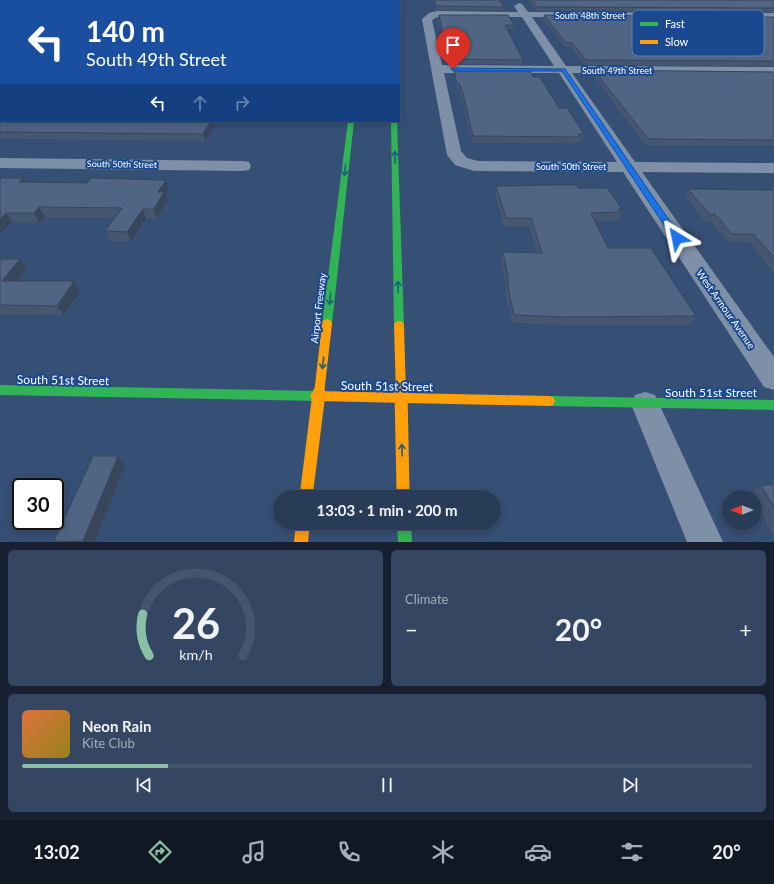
<!DOCTYPE html>
<meta charset="utf-8">
<style>
body{margin:0;font-family:Lato,sans-serif;background:#344661;color:#f1f3f6;height:100vh;display:flex;flex-direction:column;font-size:15px;white-space:nowrap}
*{box-sizing:border-box;margin:0}
p{font-size:13px;color:#a5adba}
.icon{flex:none;width:22px;height:22px;fill:none;stroke:currentColor;stroke-width:2;stroke-linecap:round;stroke-linejoin:round}
.map{position:relative;height:542px;overflow:hidden}
.side{display:flex;flex-direction:column;gap:8px;padding:8px;background:#162030;flex:1}
.side>*{flex:none}
.banner{position:absolute;left:0px;top:0px;width:400px;height:122px;box-shadow:0 2px 10px #0003,0 0 0 1px #44556d;background:#1a4fa0;color:#fff;overflow:hidden}
.needle{width:26px;rotate:270deg}
.tools{position:absolute;left:722px;top:490px;display:grid;gap:8px}
.tools a{display:grid;place-items:center;width:40px;height:40px;border-radius:50%;background:#283b57;box-shadow:0 2px 10px #0003,0 0 0 1px #44556d;font-size:20px}
.speed{position:absolute;left:12px;top:478px;display:flex;gap:8px;font-size:20px;font-weight:700;text-align:center}
.speed>*{display:grid;place-content:center;width:52px;height:52px;border-radius:50%;background:#283b57;box-shadow:0 2px 10px #0003,0 0 0 1px #44556d;line-height:1}
.speed .limit{border:2px solid #111;border-radius:6px;background:#fff;color:#111}
.pin{position:absolute;display:grid;place-items:center;width:34px;height:34px;color:#fff;margin:-41px -17px;border-radius:50% 50% 50% 0;rotate:-45deg;box-shadow:0 0 4px #0007}
.pin .icon{rotate:45deg}
.me{position:absolute;width:44px;margin:-22px;rotate:325deg;stroke-linejoin:round;filter:drop-shadow(0 0 3px #0008)}
.turn{display:flex;align-items:center;gap:14px;height:84px;padding:0 20px;font-size:18px}
.turn .icon{width:52px;height:52px;stroke-width:2.5}
.turn b{display:block;font-size:28px;line-height:34px}
.lanes{display:flex;align-items:center;height:38px;padding:0 20px;background:#0003;justify-content:center;gap:20px;direction:ltr}
.lanes .off{opacity:.35}
.big{font-size:30px;font-weight:700;line-height:1.1}
.side .tile{flex:1;display:flex;flex-direction:column;justify-content:center;gap:6px;min-width:0;padding:0 14px;border-radius:6px;background:#344661}
.side .dial{align-items:center;gap:0}
.dial svg{height:104px;overflow:visible;fill:none;stroke:#44556d;stroke-width:7;stroke-linecap:round;text-anchor:middle}
.dial text{fill:#f1f3f6;stroke:none}
.song{display:flex;align-items:center;gap:12px}
.cover{width:48px;height:48px;border-radius:6px;background:linear-gradient(135deg,hsl(20 70% 55%),hsl(50 70% 35%))}
.played{height:4px;border-radius:2px;background:linear-gradient(90deg,#8abfa5 20%,#44556d 20%)}
.keys{display:flex;justify-content:space-around;direction:ltr}
.heat{display:flex;justify-content:space-between;align-items:center;font-size:22px;direction:ltr}
.side .tiles{flex:1;display:grid;gap:8px;grid-template-columns:1fr 1fr}
.tile:last-child{grid-column:span 2}
.trip{position:absolute;left:273px;top:490px;width:228px;height:40px;border-radius:20px;background:#283b57;box-shadow:0 2px 10px #0003,0 0 0 1px #44556d;font-weight:700;line-height:40px;text-align:center}
.tab-bar{display:flex;height:64px;justify-content:space-around;align-items:center;background:#101823;color:#a5adba}
.tab-bar .icon{width:28px;height:28px}
.tab-bar .on{color:#8abfa5}
.tab-bar b{font-size:18px;color:#f1f3f6}
.map>svg:first-child{display:block}
</style>
<div class="map">
<svg width="774" height="542" viewBox="0 0 774 542">
<rect width="100%" height="100%" fill="#364f74"/>
<g fill="none" stroke-linecap="round" stroke-linejoin="round">
<!-- street -->
<g fill="#7d90a8" fill-rule="evenodd">
<path d="M 519,3 L 522,4 L 528,12 L 774,13 L 774,19 L 532,17 L 566,66 L 774,67 L 774,75 L 572,73 L 635,162 L 774,163 L 774,173 L 642,172 L 774,357 L 774,390 L 764,387 L 623,172 L 474,171 L 455,165 L 447,155 L 422,19 L 429,13 L 437,11 L 518,12 L 514,6 ZM 437,17 L 522,17 L 554,66 L 442,65 L 432,20 ZM 444,73 L 559,73 L 617,162 L 478,161 L 467,158 L 461,151 Z"/>
<polygon points="0,158 243,161 249,162 251,166 249,170 243,171 0,168"/>
<polygon points="645,392 655,395 723,542 687,542 631,404 635,395"/>
</g>
<!-- fast -->
<g fill="#30b455" fill-rule="evenodd">
<rect x="363" y="0" width="4" height="1"/>
<rect x="390" y="0" width="4" height="1"/>
<polygon points="348,121 354,121 332,324 331,327 323,327 322,324"/>
<polygon points="391,121 397,121 404,326 403,329 395,329 394,326"/>
<polygon points="0,385 316,391 320,393 322,396 320,399 316,401 0,395"/>
<polygon points="549,396 774,400 774,410 549,406 545,405 543,401 545,397"/>
<polygon points="397,523 411,523 412,542 398,542"/>
</g>
<!-- slow -->
<g fill="#ff9f0a" fill-rule="evenodd">
<polygon points="316,391 549,396 553,397 555,401 553,405 549,406 316,401 312,399 310,396 312,393"/>
<polygon points="296,523 310,523 308,542 294,542"/>
</g>
<!-- slow-bridge-far1 -->
<g stroke="#ff9f0a" stroke-width="10">
<polyline points="399,326 401,394"/>
<polyline points="319,394 327,324"/>
</g>
<!-- slow-bridge -->
<g stroke="#ff9f0a" stroke-width="13">
<polyline points="401,393 403,489"/>
<polyline points="307,489 319,393"/>
</g>
</g>
<!-- wall -->
<g fill="#455671">
<polygon points="0,0 293,0 292,1 1,1 1,121 217,121 205,141 0,139"/>
<polygon points="433,0 499,0 504,7 503,10 436,10"/>
<polygon points="528,0 774,0 774,12 537,11"/>
<polygon points="439,15 514,25 514,29 507,29 523,60 522,64 452,64 451,56 446,56 438,18"/>
<polygon points="544,15 774,17 774,66 585,65 571,47 565,47 543,19"/>
<polygon points="454,69 533,77 559,108 584,134 582,141 579,141 578,143 472,143 461,95 459,89 457,89 454,74"/>
<polygon points="594,70 774,72 774,145 645,145 593,75"/>
<polygon points="0,178 26,182 169,189 165,195 168,201 157,218 146,218 131,241 109,241 105,231 115,217 45,217 39,223 12,222 0,235"/>
<polygon points="496,186 578,188 622,209 619,218 618,218 617,221 595,221 608,248 696,316 690,325 561,325 512,323 505,292 506,287 501,260 503,252 537,253 529,227 504,227 495,194"/>
<polygon points="688,189 774,190 774,273 749,242 728,242 711,222 705,222 685,196"/>
<polygon points="0,259 20,259 27,269 17,281 74,281 80,291 64,315 0,315"/>
<polygon points="118,456 125,465 95,542 54,542 54,541"/>
<polygon points="761,485 774,485 774,536 755,503 755,497 752,497 750,495"/>
</g>
<!-- shaded-wall -->
<g fill="#38465c">
<polygon points="211,121 217,121 205,141 203,134"/>
<polygon points="24,178 29,187 19,182"/>
<polygon points="166,180 169,189 165,195 168,201 157,218 154,209 158,192"/>
<polygon points="39,207 45,217 39,223 34,213"/>
<polygon points="143,209 146,218 131,241 127,232"/>
<polygon points="6,213 12,222 0,235 0,219"/>
<polygon points="20,259 27,269 9,290 2,281"/>
<polygon points="74,281 80,291 64,315 57,306"/>
<polygon points="118,456 125,465 95,542 84,542 83,541"/>
</g>
<!-- building -->
<g fill="#506483" stroke="#38465c">
<polygon points="0,0 290,0 289,1 1,1 1,50 0,50"/>
<polygon points="434,0 499,0 504,7 436,6"/>
<polygon points="532,0 774,0 774,8 537,7"/>
<polygon points="439,15 508,15 514,25 505,25 523,60 452,59 451,52 446,52"/>
<polygon points="544,15 774,17 774,61 586,60 572,43 566,43"/>
<polygon points="1,52 1,121 211,121 203,134 0,132 0,53"/>
<polygon points="454,69 529,69 533,77 540,77 559,108 567,108 584,134 578,134 580,137 473,136 462,90 459,84 457,84"/>
<polygon points="594,70 774,72 774,140 648,139"/>
<polygon points="0,178 24,178 19,182 87,183 91,178 166,180 158,192 164,192 154,209 143,209 127,232 105,231 122,208 39,207 34,213 6,213 0,219"/>
<polygon points="557,185 577,185 578,188 607,188 622,209 618,209 620,212 591,213 608,248 651,248 696,316 564,317 514,315 507,283 509,284 503,252 542,253 531,218 506,218 496,186"/>
<polygon points="688,189 774,190 774,258 754,234 732,234 715,214 709,214"/>
<polygon points="0,259 20,259 2,281 74,281 57,306 0,305"/>
<polygon points="93,456 118,456 83,541 54,541"/>
<polygon points="761,485 774,485 774,508"/>
</g>
<!-- one-way arrows -->
<defs><path id="oneway-shaft" d="M-6 0H5M1.5-3L5.5 0L1.5 3" fill="none" stroke-width="1.6" stroke-linecap="round" stroke-linejoin="round"/></defs>
<g stroke="#1f5e83">
<use href="#oneway-shaft" transform="translate(395 157) rotate(-91)"/>
<use href="#oneway-shaft" transform="translate(345 170) rotate(97)"/>
<use href="#oneway-shaft" transform="translate(398 287) rotate(-91)"/>
<use href="#oneway-shaft" transform="translate(330 299) rotate(97)"/>
<use href="#oneway-shaft" transform="translate(323 363) rotate(97)"/>
<use href="#oneway-shaft" transform="translate(402 450) rotate(-92)"/>
</g>
<!-- route -->
<polygon fill="#1a73e8" stroke="#114b97" points="451,68 565,69 680,236 680,240 674,240 562,71 453,71"/>
<g text-anchor="middle" dominant-baseline="central" stroke-width="4" stroke-linejoin="round" paint-order="stroke">
<!-- far-street labels -->
<g font-size="9" fill="#fff" stroke="#1b498f">
<text x="590" y="15">South 48th Street</text>
<text x="617" y="70">South 49th Street</text>
<text transform="translate(122 164) rotate(1)">South 50th Street</text>
<text x="571" y="166">South 50th Street</text>
</g>
<!-- street labels -->
<g font-size="10" fill="#fff" stroke="#1b498f">
<text transform="translate(318 308) rotate(-83)">Airport Freeway</text>
<text transform="translate(726 309) rotate(55)">West Armour Avenue</text>
</g>
<!-- near-street labels -->
<g font-size="12" fill="#fff" stroke="#1b498f">
<text transform="translate(63 380) rotate(1)">South 51st Street</text>
<text transform="translate(387 386) rotate(1)">South 51st Street</text>
<text x="711" y="392">South 51st Street</text>
</g>
</g>
<!-- legend -->
<rect x="632" y="10" width="132" height="46" rx="6" fill="#1b498f" stroke="#5f80b1" stroke-width="1"/>
<rect x="640" y="22" width="18" height="4" fill="#30b455"/>
<rect x="640" y="40" width="18" height="4" fill="#ff9f0a"/>
<g font-size="11" fill="#fff">
<text x="665" y="28">Fast</text>
<text x="665" y="46">Slow</text>
</g>
</svg>
<div class="tools">
<a><svg class="needle" viewBox="-14 -14 28 28"><path d="M0-13l5 13h-10z" fill="#e53935"/><path d="M0 13l5-13h-10z" fill="#a5adba"/></svg></a>
</div>
<div class="speed"><div class="limit">30</div></div>
<div class="pin" style="left:453px;top:69px;background:#d93025"><svg class="icon" aria-label="arrive" viewBox="0 0 24 24"><path d="M6 21V4h12l-3 4 3 4H6"/></svg></div>
<svg class="me" style="left:677px;top:238px" viewBox="-20 -20 40 40"><path d="M0-17L14 15 0 8-14 15z" fill="#1a73e8" stroke="#fff" stroke-width="4"/></svg>
<div class="trip">13:03 · 1 min · 200 m</div>
<div class="banner">
<div class="turn"><svg class="icon" aria-label="left" viewBox="0 0 24 24"><path d="M17 20v-9H6M10 6l-5 5 5 5"/></svg><div><b>140 m</b>South 49th Street</div></div>
<div class="lanes"><svg class="icon" aria-label="left" viewBox="0 0 24 24"><path d="M17 20v-9H6M10 6l-5 5 5 5"/></svg><svg class="icon off" aria-label="ahead" viewBox="0 0 24 24"><path d="M12 20V5M6 11l6-6 6 6"/></svg><svg class="icon off" aria-label="right" viewBox="0 0 24 24"><path d="M7 20v-9h11M14 6l5 5-5 5"/></svg></div>
</div>
</div>
<section class="side">
<div class="tiles">
<div class="tile dial"><svg viewBox="0 0 100 80">
<path d="M14 69A42 42 0 1 1 86 69"/>
<path d="M14 69A42 42 0 0 1 9 37" stroke="#8abfa5"/>
<text x="50" y="56" font-size="32" font-weight="700">26</text>
<text x="50" y="72" font-size="11">km/h</text>
</svg></div>
<div class="tile"><p>Climate</p>
<div class="heat"><a>−</a><b class="big">20°</b><a>+</a></div>
</div>
<div class="tile">
<div class="song"><i class="cover"></i><div><b>Neon Rain</b><p>Kite Club</p></div></div>
<div class="played"></div>
<div class="keys"><svg class="icon" aria-label="previous" viewBox="0 0 24 24"><path d="M18 5L8 12l10 7zM5 5v14"/></svg><svg class="icon" aria-label="pause" viewBox="0 0 24 24"><path d="M8 5v14M16 5v14"/></svg><svg class="icon" aria-label="next" viewBox="0 0 24 24"><path d="M6 5l10 7-10 7zM19 5v14"/></svg></div>
</div>
</div>
</section>
<nav class="tab-bar">
<b>13:02</b>
<svg class="icon on" aria-label="directions" viewBox="0 0 24 24"><path d="M12 3l9 9-9 9-9-9zM9 14v-3h6M13 9l2 2-2 2"/></svg>
<svg class="icon" aria-label="music" viewBox="0 0 24 24"><path d="M9 18V5l10-2v13"/><circle cx="6" cy="18" r="3"/><circle cx="16" cy="16" r="3"/></svg>
<svg class="icon" aria-label="phone" viewBox="0 0 24 24"><path d="M5 4h4l2 5-3 2q2 4 5 5l2-3 5 2v4C11 20 4 13 5 4z"/></svg>
<svg class="icon" aria-label="climate" viewBox="0 0 24 24"><path d="M12 3v18M4 7l16 10M4 17L20 7"/></svg>
<svg class="icon" aria-label="car" viewBox="0 0 24 24"><path d="M5 17H2v-5l4-1 3-4h7l3 4 3 1v5h-3M9 17h6M6 11h13"/><circle cx="7" cy="17" r="2"/><circle cx="17" cy="17" r="2"/></svg>
<svg class="icon" aria-label="filters" viewBox="0 0 24 24"><path d="M4 7h16M4 17h16"/><circle cx="9" cy="7" r="2"/><circle cx="15" cy="17" r="2"/></svg>
<b>20°</b>
</nav>
